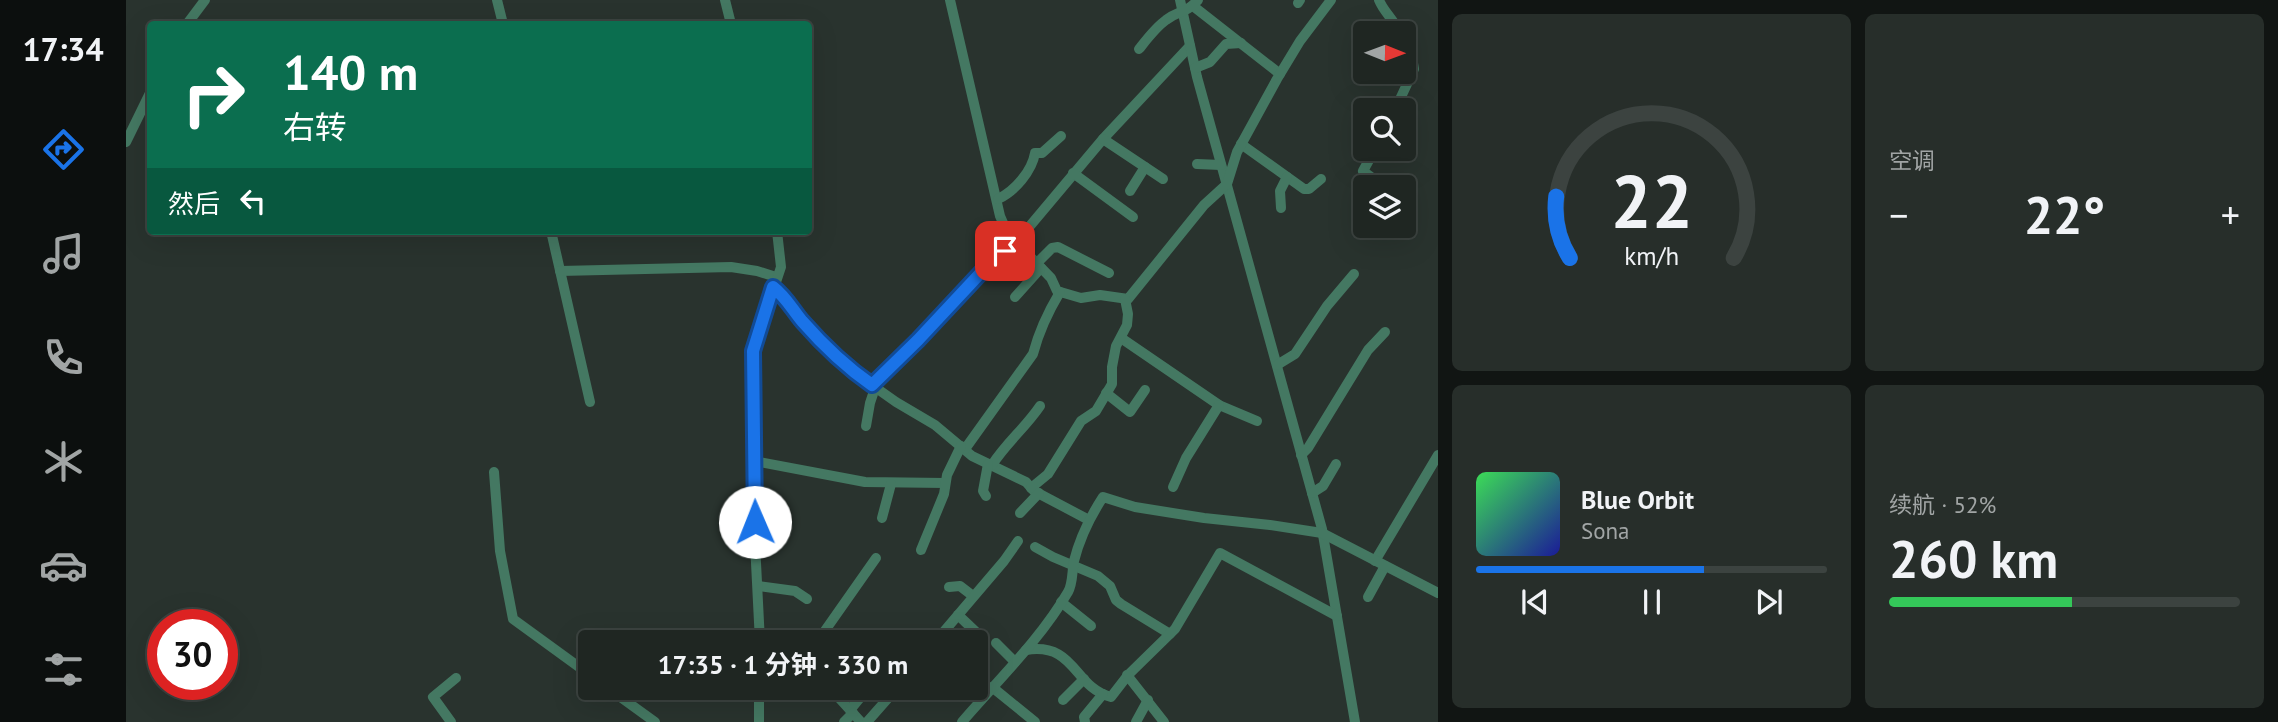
<!DOCTYPE html>
<html lang="zh">
<meta charset="utf-8">
<style>
body{margin:0;font-family:"PT Sans","Noto Sans SC",sans-serif;background:#272e2a;color:#f1f3f6;height:100vh;display:flex;flex-direction:column;font-size:26px;white-space:nowrap}
*{box-sizing:border-box;margin:0}
p{font-size:23px;color:#a1a5a5}
.icon{flex:none;width:38px;height:38px;fill:none;stroke:currentColor;stroke-width:2;stroke-linecap:round;stroke-linejoin:round}
.map{position:relative;flex:1;overflow:hidden}
.side{display:flex;flex-direction:column;gap:14px;padding:14px;background:#111513;width:840px}
.side>*{flex:none}
.top-card{position:absolute;left:21px;top:21px;width:665px;height:214px;border-radius:7px;box-shadow:0 7px 28px #0002,0 0 0 2px #3c4340;background:#0b6e4f;color:#fff;overflow:hidden}
.needle{width:46px;rotate:91deg}
.tools{position:absolute;left:1227px;top:21px;display:grid;gap:14px}
.tools a{display:grid;place-items:center;width:63px;height:63px;border-radius:7px;background:#1f2622;box-shadow:0 7px 28px #0002,0 0 0 2px #3c4340;font-size:35px}
.speed{position:absolute;left:21px;top:609px;display:flex;gap:14px;font-size:35px;font-weight:700;text-align:center}
.speed>*{display:grid;place-content:center;width:91px;height:91px;border-radius:50%;background:#1f2622;box-shadow:0 7px 28px #0002,0 0 0 2px #3c4340;line-height:1}
.speed .limit{border:10px solid #d22;background:#fff;color:#111}
.pin{position:absolute;display:grid;place-items:center;width:60px;height:60px;color:#fff;margin:-30px;border-radius:14px;box-shadow:0 4px 10px #0006}
.me{position:absolute;width:77px;margin:-38px;rotate:359deg;stroke-linejoin:round;filter:drop-shadow(0 0 5px #0008)}
.turn{display:flex;align-items:center;gap:24px;height:147px;padding:0 21px;font-size:32px}
.turn .icon{width:91px;height:91px;stroke-width:2.5}
.turn b{display:block;font-size:49px;line-height:60px}
.then{display:flex;align-items:center;height:66px;padding:0 21px;background:#0003;gap:14px;font-size:26px}
.big{font-size:52px;font-weight:700;line-height:1.1}
.side .tile{flex:1;display:flex;flex-direction:column;justify-content:center;gap:10px;min-width:0;padding:0 24px;border-radius:10px;background:#272e2a}
.side .dial{align-items:center;gap:0}
.dial svg{height:182px;overflow:visible;fill:none;stroke:#3c4340;stroke-width:7;stroke-linecap:round;text-anchor:middle}
.dial text{fill:#f1f3f6;stroke:none}
.song{display:flex;align-items:center;gap:21px}
.cover{width:84px;height:84px;border-radius:10px;background:linear-gradient(135deg,hsl(130 70% 55%),hsl(240 70% 35%))}
.played{height:7px;border-radius:4px;background:linear-gradient(90deg,#1a73e8 65%,#3c4340 65%)}
.keys{display:flex;justify-content:space-around;direction:ltr}
.heat{display:flex;justify-content:space-between;align-items:center;font-size:38px;direction:ltr}
.charge{height:10px;border-radius:5px;background:linear-gradient(90deg,#34c759 52%,#3c4340 0)}
.side .tiles{flex:1;display:grid;gap:14px;grid-template-columns:repeat(2,1fr)}
.trip{position:absolute;left:452px;top:630px;width:410px;height:70px;border-radius:7px;background:#1f2622;box-shadow:0 7px 28px #0002,0 0 0 2px #3c4340;font-weight:700;line-height:70px;text-align:center}
main{display:flex;flex:1;min-height:0}
.menu{display:flex;flex-direction:column;width:126px;justify-content:space-around;align-items:center;background:#0c0f0e;color:#a1a5a5}
.menu .icon{width:49px;height:49px}
.menu .on{color:#1a73e8}
.menu b{font-size:32px;color:#f1f3f6}
.map>svg:first-child{display:block}
</style>
<main>
<nav class="menu">
<b>17:34</b>
<svg class="icon on" aria-label="directions" viewBox="0 0 24 24"><path d="M12 3l9 9-9 9-9-9zM9 14v-3h6M13 9l2 2-2 2"/></svg>
<svg class="icon" aria-label="music" viewBox="0 0 24 24"><path d="M9 18V5l10-2v13"/><circle cx="6" cy="18" r="3"/><circle cx="16" cy="16" r="3"/></svg>
<svg class="icon" aria-label="phone" viewBox="0 0 24 24"><path d="M5 4h4l2 5-3 2q2 4 5 5l2-3 5 2v4C11 20 4 13 5 4z"/></svg>
<svg class="icon" aria-label="climate" viewBox="0 0 24 24"><path d="M12 3v18M4 7l16 10M4 17L20 7"/></svg>
<svg class="icon" aria-label="car" viewBox="0 0 24 24"><path d="M5 17H2v-5l4-1 3-4h7l3 4 3 1v5h-3M9 17h6M6 11h13"/><circle cx="7" cy="17" r="2"/><circle cx="17" cy="17" r="2"/></svg>
<svg class="icon" aria-label="filters" viewBox="0 0 24 24"><path d="M4 7h16M4 17h16"/><circle cx="9" cy="7" r="2"/><circle cx="15" cy="17" r="2"/></svg>
</nav>
<div class="map">
<svg width="1312" height="722" viewBox="0 0 1312 722">
<rect width="100%" height="100%" fill="#29332e"/>
<g fill="none" stroke-linecap="round" stroke-linejoin="round">
<!-- street -->
<g stroke="#447862" stroke-width="10">
<polyline points="371,0 377,24"/>
<polyline points="599,0 605,24"/>
<polyline points="824,0 874,216 881,232 893,239 977,139 1064,46"/>
<polyline points="1054,0 1071,77 1196,529 1229,722"/>
<path d="M 1253,0 C 1258,13 1270,21 1273,33"/>
<polyline points="1172,3 1174,0"/>
<polyline points="1067,6 1154,74"/>
<polyline points="61,24 79,0"/>
<path d="M 1013,49 C 1021,39 1030,27 1040,20 C 1053,10 1059,14 1072,0"/>
<polyline points="1069,68 1084,62 1100,44 1115,43"/>
<polyline points="1269,110 1288,69 1287,63 1278,51"/>
<polyline points="1278,113 1283,121"/>
<polyline points="977,139 1037,179"/>
<polyline points="0,142 24,93"/>
<polyline points="1115,144 1178,189 1183,189 1195,179"/>
<polyline points="1071,164 1095,165"/>
<polyline points="947,173 1007,217"/>
<polyline points="1245,177 1237,171 1249,149"/>
<polyline points="1004,191 1019,167"/>
<path d="M 872,199 C 889,191 906,171 909,153 L 916,153 L 935,136"/>
<polyline points="1155,208 1154,191 1161,177"/>
<polyline points="425,231 464,402"/>
<polyline points="893,239 892,244 925,278 931,291 955,298 974,295 1002,299 1078,205 1101,184 1111,152 1151,79 1174,41 1205,0"/>
<polyline points="911,263 926,248 932,247 983,273"/>
<polyline points="434,271 605,267 631,271 650,277"/>
<polyline points="647,287 660,299 672,316 698,345 729,373 770,402 809,425 846,456 900,482 908,491 963,520"/>
<polyline points="889,297 915,268"/>
<polyline points="995,338 1093,405 1131,421"/>
<polyline points="1151,365 1169,354 1201,306 1228,274"/>
<polyline points="746,385 792,340 863,264 879,251 884,241 884,234"/>
<polyline points="980,393 1004,412 1019,390"/>
<polyline points="740,426 744,403 749,388"/>
<path d="M 839,449 L 907,354 C 913,331 922,312 934,292"/>
<polyline points="1175,455 1182,448 1242,350 1259,332"/>
<polyline points="628,461 739,482 819,483"/>
<path d="M 866,465 C 880,443 900,427 914,406"/>
<polyline points="368,472 374,551 387,619 464,675"/>
<polyline points="1047,487 1060,458 1093,405"/>
<polyline points="905,488 922,474 955,421 970,411 986,384 986,367 990,346 1001,325 1002,314 999,299"/>
<polyline points="1186,493 1197,486 1210,464"/>
<polyline points="860,496 857,491 862,464"/>
<polyline points="894,513 913,493"/>
<polyline points="756,518 765,484"/>
<polyline points="909,547 927,557 972,576 984,586 990,600 995,604 1044,634"/>
<polyline points="795,550 818,494 821,475 835,446"/>
<polyline points="1249,561 1312,455"/>
<polyline points="632,586 669,591 681,599"/>
<polyline points="823,587 834,586 847,596"/>
<polyline points="1242,597 1259,566"/>
<polyline points="935,602 965,626"/>
<polyline points="832,615 851,633"/>
<polyline points="634,638 653,639 657,642"/>
<polyline points="634,642 629,543 627,351 655,267 651,231"/>
<polyline points="691,642 750,558"/>
<polyline points="809,642 878,561 892,541"/>
<polyline points="870,643 889,662"/>
<path d="M 900,650 C 950,642 947,687 985,697 L 1002,675 L 1049,629 L 1094,553 L 1211,616"/>
<polyline points="1001,675 1038,722"/>
<polyline points="866,687 909,722"/>
<polyline points="482,688 529,722"/>
<polyline points="633,688 633,722"/>
<polyline points="704,688 735,722"/>
<polyline points="937,700 958,679"/>
<polyline points="724,710 742,688"/>
<polyline points="325,722 307,697 330,678"/>
<polyline points="718,722 727,713"/>
<polyline points="741,722 771,688"/>
<path d="M 836,722 C 872,680 914,640 942,592 C 947,584 946,570 948,561 C 954,537 964,517 977,497 L 1009,507 L 1078,518 L 1144,525 L 1196,533 L 1312,593"/>
<polyline points="959,722 958,717 977,694"/>
<polyline points="1010,722 1022,700"/>
</g>
</g>
<g fill="none" stroke-linecap="round" stroke-linejoin="round">
<!-- route casing -->
<g stroke="#114b97" stroke-width="18">
<path id="route" d="M 629,522 L 627,351 L 647,287 C 660,297 666,309 676,321 C 697,345 720,367 746,385 L 792,340 L 863,264 L 879,251"/>
</g>
<!-- route -->
<use href="#route" stroke="#1a73e8" stroke-width="12"/>
</g>
</svg>
<div class="tools">
<a><svg class="needle" viewBox="-14 -14 28 28"><path d="M0-13l5 13h-10z" fill="#e53935"/><path d="M0 13l5-13h-10z" fill="#a1a5a5"/></svg></a>
<a><svg class="icon" aria-label="search" viewBox="0 0 24 24"><circle cx="10" cy="10" r="6"/><path d="M15 15l6 6"/></svg></a>
<a><svg class="icon" aria-label="layers" viewBox="0 0 24 24"><path d="M12 4l9 5-9 5-9-5zM3 14l9 5 9-5"/></svg></a>
</div>
<div class="speed"><div class="limit">30</div></div>
<div class="pin" style="left:879px;top:251px;background:#d93025"><svg class="icon" aria-label="arrive" viewBox="0 0 24 24"><path d="M6 21V4h12l-3 4 3 4H6"/></svg></div>
<svg class="me" style="left:629px;top:522px" viewBox="-20 -20 40 40"><circle r="19" fill="#fff"/><path d="M0-13L10 11 0 6-10 11z" fill="#1a73e8"/></svg>
<div class="trip">17:35 · 1 分钟 · 330 m</div>
<div class="top-card">
<div class="turn"><svg class="icon" aria-label="right" viewBox="0 0 24 24"><path d="M7 20v-9h11M14 6l5 5-5 5"/></svg><div><b>140 m</b>右转</div></div>
<div class="then">然后<svg class="icon" aria-label="left" viewBox="0 0 24 24"><path d="M17 20v-9H6M10 6l-5 5 5 5"/></svg></div>
</div>
</div>
<section class="side">
<div class="tiles">
<div class="tile dial"><svg viewBox="0 0 100 80">
<path d="M14 69A42 42 0 1 1 86 69"/>
<path d="M14 69A42 42 0 0 1 8 42" stroke="#1a73e8"/>
<text x="50" y="56" font-size="32" font-weight="700">22</text>
<text x="50" y="72" font-size="11">km/h</text>
</svg></div>
<div class="tile"><p>空调</p>
<div class="heat"><a>−</a><b class="big">22°</b><a>+</a></div>
</div>
<div class="tile">
<div class="song"><i class="cover"></i><div><b>Blue Orbit</b><p>Sona</p></div></div>
<div class="played"></div>
<div class="keys"><svg class="icon" aria-label="previous" viewBox="0 0 24 24"><path d="M18 5L8 12l10 7zM5 5v14"/></svg><svg class="icon" aria-label="pause" viewBox="0 0 24 24"><path d="M8 5v14M16 5v14"/></svg><svg class="icon" aria-label="next" viewBox="0 0 24 24"><path d="M6 5l10 7-10 7zM19 5v14"/></svg></div>
</div>
<div class="tile"><p>续航 · 52%</p><b class="big">260 km</b><div class="charge"></div></div>
</div>
</section>
</main>
